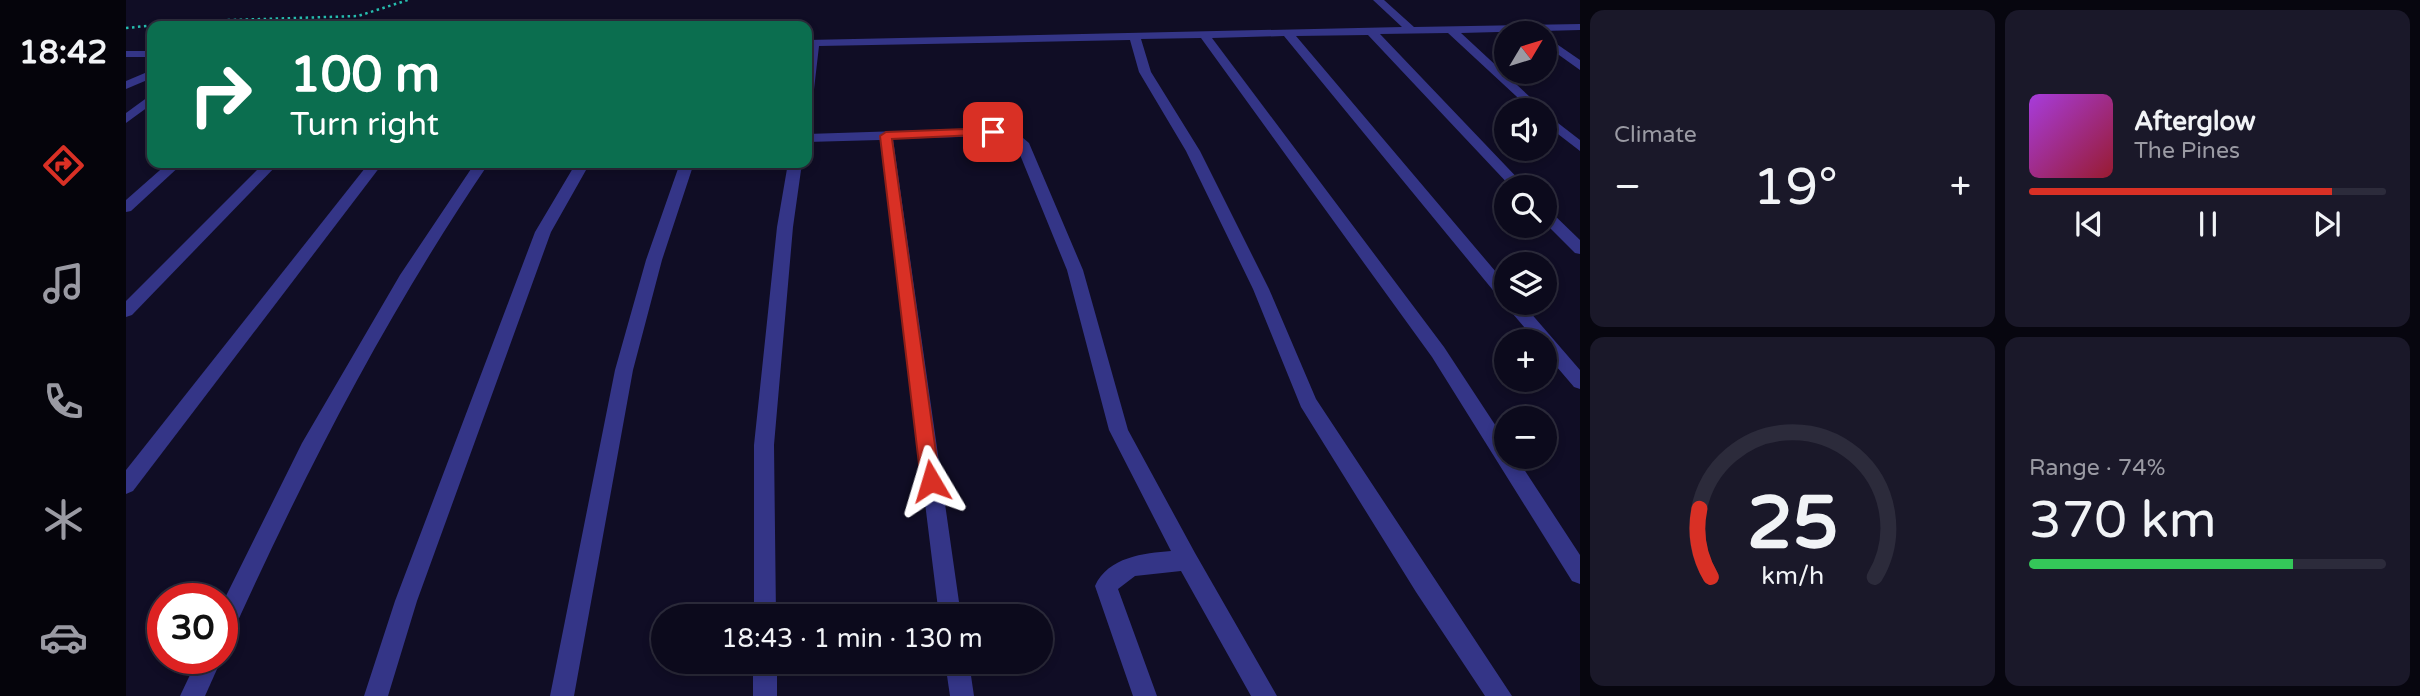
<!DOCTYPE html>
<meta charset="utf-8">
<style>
body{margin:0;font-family:"Varela Round",sans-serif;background:#1a1829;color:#f1f3f6;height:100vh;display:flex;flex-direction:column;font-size:26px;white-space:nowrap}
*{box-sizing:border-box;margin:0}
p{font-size:23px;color:#9a9aa3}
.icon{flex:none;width:38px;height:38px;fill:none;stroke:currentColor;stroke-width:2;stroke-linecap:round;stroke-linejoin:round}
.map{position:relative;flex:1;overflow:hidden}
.details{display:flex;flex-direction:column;gap:10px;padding:10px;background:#07060f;width:840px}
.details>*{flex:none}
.banner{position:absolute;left:21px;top:21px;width:665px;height:147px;border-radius:14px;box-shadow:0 4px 10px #0003,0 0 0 2px #2c2b3b;background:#0b6e4f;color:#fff;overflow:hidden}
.needle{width:46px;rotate:52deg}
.tools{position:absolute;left:1368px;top:21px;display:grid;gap:14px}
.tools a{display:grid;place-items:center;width:63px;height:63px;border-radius:50%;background:#0c0a1c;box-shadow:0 4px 10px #0003,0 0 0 2px #2c2b3b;font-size:35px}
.speed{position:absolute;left:21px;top:583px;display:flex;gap:14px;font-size:35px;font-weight:700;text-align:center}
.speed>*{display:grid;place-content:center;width:91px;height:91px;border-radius:50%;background:#0c0a1c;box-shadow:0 4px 10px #0003,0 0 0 2px #2c2b3b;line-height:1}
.speed .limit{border:10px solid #d22;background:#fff;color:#111}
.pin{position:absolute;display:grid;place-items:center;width:60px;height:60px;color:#fff;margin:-30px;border-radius:14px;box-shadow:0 4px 10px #0006}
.me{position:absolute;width:77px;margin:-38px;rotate:353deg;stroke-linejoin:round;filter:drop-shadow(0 0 5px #0008)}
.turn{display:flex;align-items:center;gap:24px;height:147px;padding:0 28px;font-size:32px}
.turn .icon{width:91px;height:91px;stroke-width:2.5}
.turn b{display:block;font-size:49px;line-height:60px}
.big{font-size:52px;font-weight:600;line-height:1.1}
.details .widget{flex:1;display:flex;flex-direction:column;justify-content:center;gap:10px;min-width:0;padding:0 24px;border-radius:14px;background:#1a1829}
.details .dial{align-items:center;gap:0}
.dial svg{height:182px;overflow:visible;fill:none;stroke:#2c2b3b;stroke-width:7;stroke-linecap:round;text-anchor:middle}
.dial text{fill:#f1f3f6;stroke:none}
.song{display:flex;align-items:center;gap:21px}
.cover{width:84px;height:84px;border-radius:10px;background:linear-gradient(135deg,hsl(280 70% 55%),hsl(350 70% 35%))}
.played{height:7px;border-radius:4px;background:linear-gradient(90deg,#d93025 85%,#2c2b3b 85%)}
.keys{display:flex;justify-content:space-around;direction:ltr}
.heat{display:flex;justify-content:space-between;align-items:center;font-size:38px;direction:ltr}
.charge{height:10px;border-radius:5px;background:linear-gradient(90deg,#34c759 74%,#2c2b3b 0)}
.details .tiles{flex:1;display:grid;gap:10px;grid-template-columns:repeat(2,1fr)}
.trip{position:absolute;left:525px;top:604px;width:402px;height:70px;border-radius:35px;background:#0c0a1c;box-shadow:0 4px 10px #0003,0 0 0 2px #2c2b3b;font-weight:600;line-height:70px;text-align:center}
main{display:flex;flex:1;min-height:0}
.tab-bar{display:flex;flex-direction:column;width:126px;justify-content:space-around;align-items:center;background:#05040b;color:#9a9aa3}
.tab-bar .icon{width:49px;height:49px}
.tab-bar .active{color:#d93025}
.tab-bar b{font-size:32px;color:#f1f3f6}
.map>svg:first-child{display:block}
</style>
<main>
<nav class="tab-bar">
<b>18:42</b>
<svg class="icon active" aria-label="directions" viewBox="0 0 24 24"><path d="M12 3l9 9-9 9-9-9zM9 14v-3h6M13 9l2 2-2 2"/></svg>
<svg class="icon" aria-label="music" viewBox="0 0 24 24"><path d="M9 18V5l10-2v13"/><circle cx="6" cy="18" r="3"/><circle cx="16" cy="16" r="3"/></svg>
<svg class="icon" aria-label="phone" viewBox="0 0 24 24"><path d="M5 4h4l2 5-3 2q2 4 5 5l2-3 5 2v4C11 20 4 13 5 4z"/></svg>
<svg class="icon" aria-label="climate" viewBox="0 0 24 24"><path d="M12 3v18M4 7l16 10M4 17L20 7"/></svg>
<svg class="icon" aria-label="car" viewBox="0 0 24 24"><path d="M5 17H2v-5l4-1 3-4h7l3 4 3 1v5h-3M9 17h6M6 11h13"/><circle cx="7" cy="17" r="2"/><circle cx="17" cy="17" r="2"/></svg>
</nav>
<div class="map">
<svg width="1454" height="696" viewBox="0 0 1454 696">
<rect width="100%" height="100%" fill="#100d25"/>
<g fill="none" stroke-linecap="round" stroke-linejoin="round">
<!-- path -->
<polyline stroke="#26bdae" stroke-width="2.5" stroke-dasharray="2.5 3.5" stroke-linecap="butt" points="0,28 73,21 232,16 282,0"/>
<!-- minor -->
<g fill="#343587" fill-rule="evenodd">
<polygon points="1247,0 1258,0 1288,27 1454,24 1454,30 1335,33 1418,110 1405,110 1322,33 1254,34 1400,187 1385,187 1242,35 1170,36 1381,285 1381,303 1396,303 1454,370 1454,389 1448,387 1419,353 1419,341 1410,341 1381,307 1380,301 1375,300 1158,36 1086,38 1318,347 1381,443 1381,457 1390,457 1454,555 1454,584 1446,581 1306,357 1075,38 1015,39 1025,72 1074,151 1143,289 1190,399 1386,696 1359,696 1290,592 1175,407 1127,289 1060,151 1013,72 1004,40 693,46 687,98 681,102 681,40 1276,27"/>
<polygon points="1419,36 1454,60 1454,70 1419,45"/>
<rect x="0" y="51" width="26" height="6"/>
<polygon points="26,70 26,78 0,89 0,81"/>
<polygon points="26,94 26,104 0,123 0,113"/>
<polygon points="1419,113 1454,140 1454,151 1419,124"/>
<path d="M 867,128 L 890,132 L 903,143 L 957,270 L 1002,430 L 1069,553 L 1151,696 L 1125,696 L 1055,571 L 1009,576 L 992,589 L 1031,696 L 1007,696 L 969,586 C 982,557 1018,553 1045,551 L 983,430 L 941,270 L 890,145 L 881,138 L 867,136 L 767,139 L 835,616 L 813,616 L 754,140 L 681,142 L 681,134 Z"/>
<polygon points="42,163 57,163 5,211 0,212 0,200"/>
<polygon points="138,163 153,163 6,315 0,317 0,301"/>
<polygon points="243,163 257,163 7,491 0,494 0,470"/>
<path d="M 349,163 L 363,163 C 261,313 179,472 104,638 L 96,641 L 96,604 L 176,443 L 274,275 Z"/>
<polygon points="450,163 464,163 425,232 291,601 262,696 238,696 269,601 409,232"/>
<polygon points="554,163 568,163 536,260 507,370 448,696 424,696 489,370 520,260"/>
<polygon points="662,163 676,163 667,227 648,445 650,616 628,616 628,445 651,227"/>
<polygon points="1419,210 1424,211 1454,240 1454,254 1449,253 1419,223"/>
<polygon points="72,658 96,658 79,696 54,696"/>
<rect x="627" y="662" width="24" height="34"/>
<polygon points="819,662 843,662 848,696 824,696"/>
</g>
</g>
<!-- route -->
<polygon fill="#d93025" stroke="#8d1f18" stroke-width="2" points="867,128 871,129 871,134 766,139 814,481 811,486 798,486 795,481 754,136 760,132"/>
</svg>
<div class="tools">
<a><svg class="needle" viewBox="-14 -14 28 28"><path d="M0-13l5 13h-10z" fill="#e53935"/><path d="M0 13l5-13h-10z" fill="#9a9aa3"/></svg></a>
<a><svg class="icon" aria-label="sound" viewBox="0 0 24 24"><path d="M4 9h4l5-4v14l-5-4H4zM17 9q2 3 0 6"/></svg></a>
<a><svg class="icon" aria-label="search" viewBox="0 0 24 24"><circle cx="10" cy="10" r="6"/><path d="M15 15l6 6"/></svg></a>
<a><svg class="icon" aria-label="layers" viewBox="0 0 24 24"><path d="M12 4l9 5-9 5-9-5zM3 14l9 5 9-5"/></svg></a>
<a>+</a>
<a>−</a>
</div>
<div class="speed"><div class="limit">30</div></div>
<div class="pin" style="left:867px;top:132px;background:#d93025"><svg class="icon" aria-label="arrive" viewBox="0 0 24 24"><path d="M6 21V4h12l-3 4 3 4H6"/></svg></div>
<svg class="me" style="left:805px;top:481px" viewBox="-20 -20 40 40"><path d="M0-17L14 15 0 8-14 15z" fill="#d93025" stroke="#fff" stroke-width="4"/></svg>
<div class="trip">18:43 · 1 min · 130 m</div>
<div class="banner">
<div class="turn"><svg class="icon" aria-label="right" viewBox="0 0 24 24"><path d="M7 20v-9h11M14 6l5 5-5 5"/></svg><div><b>100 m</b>Turn right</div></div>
</div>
</div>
<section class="details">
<div class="tiles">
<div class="widget"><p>Climate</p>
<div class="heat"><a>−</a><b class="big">19°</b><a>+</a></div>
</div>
<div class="widget">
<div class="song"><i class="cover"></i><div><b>Afterglow</b><p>The Pines</p></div></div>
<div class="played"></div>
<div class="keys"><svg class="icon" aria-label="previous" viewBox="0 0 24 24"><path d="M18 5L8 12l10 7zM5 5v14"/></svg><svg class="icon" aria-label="pause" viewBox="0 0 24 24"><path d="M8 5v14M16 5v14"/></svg><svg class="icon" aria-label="next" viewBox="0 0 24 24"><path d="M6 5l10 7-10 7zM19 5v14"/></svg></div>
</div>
<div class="widget dial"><svg viewBox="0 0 100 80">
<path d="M14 69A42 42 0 1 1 86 69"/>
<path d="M14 69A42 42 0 0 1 9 39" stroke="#d93025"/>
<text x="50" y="56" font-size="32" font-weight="700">25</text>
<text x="50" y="72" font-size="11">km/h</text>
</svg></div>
<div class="widget"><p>Range · 74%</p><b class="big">370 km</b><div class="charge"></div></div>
</div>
</section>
</main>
